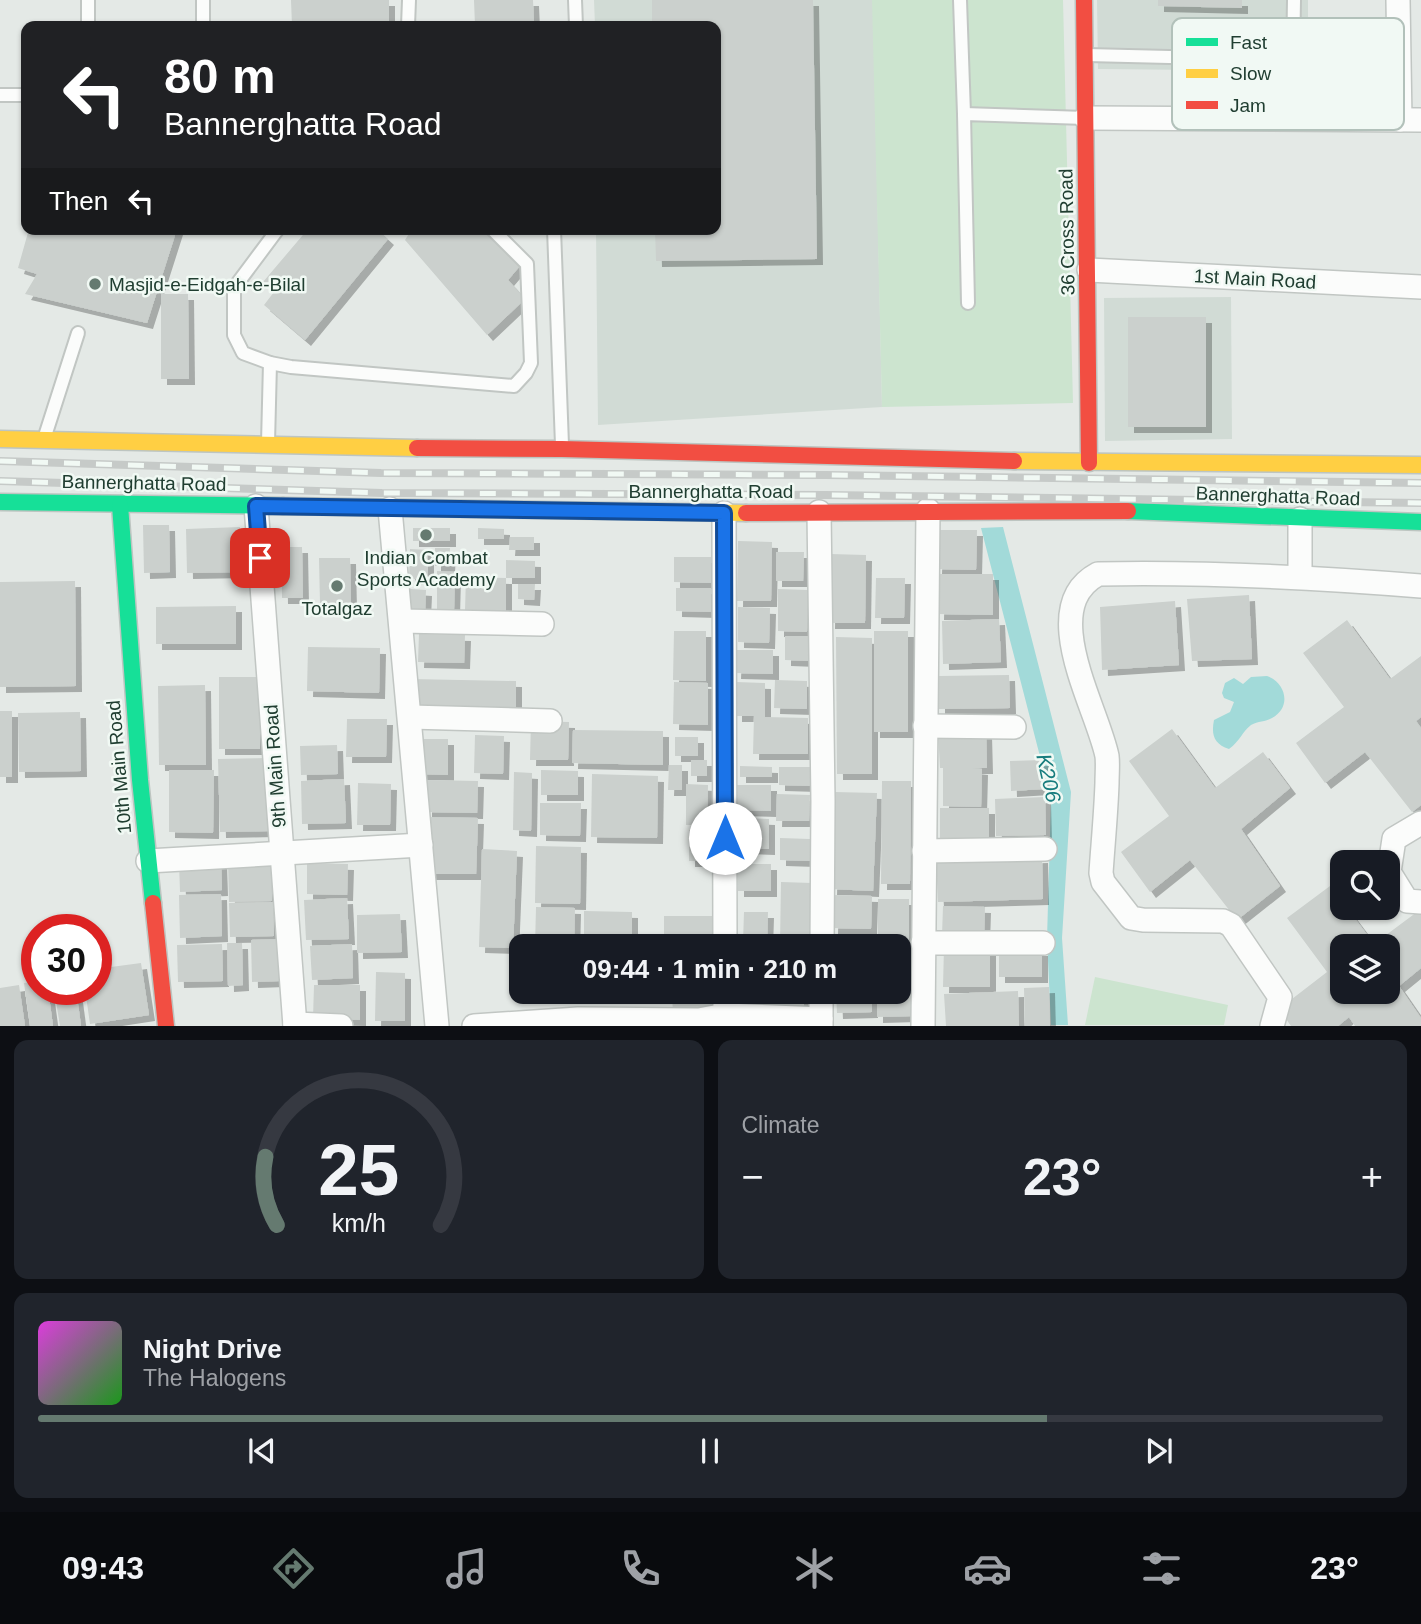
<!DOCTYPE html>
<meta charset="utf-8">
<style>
body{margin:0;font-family:Arial,sans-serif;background:#20242c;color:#f1f3f6;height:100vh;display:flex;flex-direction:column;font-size:26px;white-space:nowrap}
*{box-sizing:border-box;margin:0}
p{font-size:23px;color:#9ea1a6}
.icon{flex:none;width:38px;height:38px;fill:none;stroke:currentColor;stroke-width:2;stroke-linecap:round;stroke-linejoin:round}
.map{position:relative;height:1026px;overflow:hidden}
.sheet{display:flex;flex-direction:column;gap:14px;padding:14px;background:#0d0f14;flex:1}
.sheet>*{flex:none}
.banner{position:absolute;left:21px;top:21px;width:700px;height:214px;border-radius:14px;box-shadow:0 2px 5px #0004;background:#202124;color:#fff;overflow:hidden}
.buttons{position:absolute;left:1330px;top:850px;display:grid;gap:14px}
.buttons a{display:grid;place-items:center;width:70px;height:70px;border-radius:14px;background:#171b24;box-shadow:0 2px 5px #0004;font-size:35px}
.speed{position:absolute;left:21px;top:914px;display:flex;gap:14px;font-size:35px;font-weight:700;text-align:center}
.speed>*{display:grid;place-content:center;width:91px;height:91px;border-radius:50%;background:#171b24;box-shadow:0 2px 5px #0004;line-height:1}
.speed .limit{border:10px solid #d22;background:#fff;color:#111}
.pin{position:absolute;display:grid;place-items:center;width:60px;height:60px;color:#fff;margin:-30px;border-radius:14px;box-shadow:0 4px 10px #0006}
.me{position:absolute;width:77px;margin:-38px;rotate:0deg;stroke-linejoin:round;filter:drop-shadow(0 0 5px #0008)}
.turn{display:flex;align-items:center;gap:24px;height:147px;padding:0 28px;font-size:32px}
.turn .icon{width:91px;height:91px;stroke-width:2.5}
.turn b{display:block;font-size:49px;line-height:60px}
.then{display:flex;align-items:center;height:66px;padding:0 28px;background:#0003;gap:14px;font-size:26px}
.big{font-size:52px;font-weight:700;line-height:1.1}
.sheet .widget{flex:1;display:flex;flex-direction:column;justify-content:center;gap:10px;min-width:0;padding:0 24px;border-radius:14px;background:#20242c}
.sheet .dial{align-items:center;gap:0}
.dial svg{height:182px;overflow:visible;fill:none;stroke:#363941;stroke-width:7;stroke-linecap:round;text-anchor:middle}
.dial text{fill:#f1f3f6;stroke:none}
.song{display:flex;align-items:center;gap:21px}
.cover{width:84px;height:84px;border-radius:10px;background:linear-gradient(135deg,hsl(300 70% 55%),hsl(120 70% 35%))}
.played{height:7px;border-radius:4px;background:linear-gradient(90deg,#657a70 75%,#363941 75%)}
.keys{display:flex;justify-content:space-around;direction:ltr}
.heat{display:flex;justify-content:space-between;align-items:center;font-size:38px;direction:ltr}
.sheet .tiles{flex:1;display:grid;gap:14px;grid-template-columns:1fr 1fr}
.widget:last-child{grid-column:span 2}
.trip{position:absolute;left:509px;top:934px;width:402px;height:70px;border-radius:14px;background:#171b24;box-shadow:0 2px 5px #0004;font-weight:700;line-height:70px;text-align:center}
.tabs{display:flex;height:112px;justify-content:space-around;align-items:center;background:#090b0e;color:#9ea1a6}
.tabs .icon{width:49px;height:49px}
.tabs .active{color:#657a70}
.tabs b{font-size:32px;color:#f1f3f6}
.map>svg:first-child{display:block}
</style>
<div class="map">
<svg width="1421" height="1026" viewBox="0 0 1421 1026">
<defs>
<filter id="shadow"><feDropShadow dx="6" dy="6" stdDeviation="0" flood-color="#0004"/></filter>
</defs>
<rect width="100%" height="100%" fill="#e4e9e6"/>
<!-- built -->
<g fill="#d1dbd5">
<polygon points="594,0 873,0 882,407 598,425 596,229 716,229 716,26 595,26"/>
<polygon points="1097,0 1308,0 1308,71 1098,69"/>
<polygon points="1231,297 1232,439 1105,441 1104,298"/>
</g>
<!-- green -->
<g fill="#cce4cf">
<polygon points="872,0 1063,0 1073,403 882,407"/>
<polygon points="1095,977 1228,1005 1224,1025 1085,1025"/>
</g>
<!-- water -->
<g fill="#a2dad9">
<polygon points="1003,527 1071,792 1062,938 1068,1025 1051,1025 1047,939 1051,799 981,528"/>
<path d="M 1267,676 C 1286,683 1292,707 1272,718 C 1265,722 1258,721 1251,725 C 1242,732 1240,741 1229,749 C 1214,744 1211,735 1214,720 L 1230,712 L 1234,702 L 1224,698 L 1222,693 L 1225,683 L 1234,678 L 1243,684 L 1251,677 Z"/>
</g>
<!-- building -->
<g fill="#cbd0cd" fill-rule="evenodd" filter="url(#shadow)">
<polygon points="291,0 389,0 389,26 292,26"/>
<polygon points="474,0 533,0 534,23 566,22 566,26 475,26"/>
<polygon points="652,0 813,0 817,259 656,261 655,229 716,229 716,26 652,26"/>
<polygon points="1158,0 1242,0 1242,8 1158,6"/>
<polygon points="29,229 177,229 147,323 25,294 37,274 18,268"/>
<polygon points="308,229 377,229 388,239 305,340 264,305 274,292 263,282"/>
<polygon points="412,229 483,229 519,267 508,280 525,299 487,335 405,240"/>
<polygon points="161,294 188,294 189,379 161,379"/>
<rect x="1128" y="317" width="78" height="110"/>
<polygon points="143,525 169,525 170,572 144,573"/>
<polygon points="240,527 241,572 187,573 186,529"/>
<rect x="413" y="528" width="37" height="13"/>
<polygon points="478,528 504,529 504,539 478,539"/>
<polygon points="937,530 977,530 976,570 936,569"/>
<polygon points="510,537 534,537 534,550 509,550"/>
<polygon points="738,541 772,542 771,601 737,601"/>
<polygon points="281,547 302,547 303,598 282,598"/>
<polygon points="435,548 450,548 449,566 435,566"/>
<polygon points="410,549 428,550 428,579 409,579"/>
<polygon points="776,552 804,552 803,581 776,581"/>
<polygon points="830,554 866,555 865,623 829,623"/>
<polygon points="674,557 711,557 711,583 674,582"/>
<polygon points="319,558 350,558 351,604 320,604"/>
<polygon points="506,560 535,561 535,578 506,578"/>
<polygon points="437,571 455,572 454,610 437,610"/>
<polygon points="939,574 993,574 993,615 938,614"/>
<polygon points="466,577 506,578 506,612 465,611"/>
<polygon points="876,578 905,578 904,618 875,618"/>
<polygon points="75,581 76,686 0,687 0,582"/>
<polygon points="518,584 535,584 534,600 518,599"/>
<polygon points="676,588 711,588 711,612 676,611"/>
<polygon points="410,589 426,590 425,612 409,612"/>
<polygon points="778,589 808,590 807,632 778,631"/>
<polygon points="1249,595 1252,659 1192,661 1187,599"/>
<polygon points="1175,601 1179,665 1102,670 1100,607"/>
<polygon points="236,606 236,644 156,644 156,607"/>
<polygon points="738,607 770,608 769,643 738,642"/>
<polygon points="999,619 1001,662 943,664 942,621"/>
<polygon points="1347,620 1390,679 1421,656 1421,717 1416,721 1421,728 1421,805 1412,812 1365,752 1325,783 1296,743 1344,707 1303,653"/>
<polygon points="674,631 706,631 706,681 673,680"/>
<rect x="874" y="631" width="34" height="101"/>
<polygon points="419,634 465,635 464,663 418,662"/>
<polygon points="785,636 811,636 811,661 785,660"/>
<polygon points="836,637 872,638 872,774 837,774"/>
<polygon points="308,647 380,648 379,693 307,691"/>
<polygon points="736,650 773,650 773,674 735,673"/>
<polygon points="1009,675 1010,708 939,709 939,676"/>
<rect x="219" y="677" width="41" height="72"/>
<polygon points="411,679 516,681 516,718 411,716"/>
<polygon points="775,680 807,681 807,709 774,708"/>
<polygon points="674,682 708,683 708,725 673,724"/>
<polygon points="736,682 765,683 765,717 808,718 808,754 753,754 754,716 736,716"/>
<polygon points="205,685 206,765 159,765 158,686"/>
<rect x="0" y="711" width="12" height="66"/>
<polygon points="80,712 81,771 19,772 18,713"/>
<polygon points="347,719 387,719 386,757 346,757"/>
<polygon points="531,721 569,722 568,760 530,760"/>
<polygon points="1172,729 1215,788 1263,752 1290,788 1241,829 1280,886 1237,920 1190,860 1150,892 1121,852 1169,816 1129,761"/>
<polygon points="573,730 663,731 663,765 572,763"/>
<polygon points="986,730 987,768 972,768 982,769 981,807 943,806 943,768 940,768 938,731"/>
<polygon points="475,735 504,736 503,774 474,773"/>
<rect x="675" y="737" width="23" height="19"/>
<polygon points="419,739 448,739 448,775 419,774"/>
<polygon points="337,745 338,774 301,775 300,746"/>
<polygon points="267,758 269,831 220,832 218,759"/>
<rect x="691" y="760" width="16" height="16"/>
<polygon points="1043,760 1044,789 1011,791 1010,761"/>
<polygon points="669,765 682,765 682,790 668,790"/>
<polygon points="740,766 772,767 772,777 740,777"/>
<polygon points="779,767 812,767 812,786 779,785"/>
<polygon points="169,770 214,770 213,833 169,832"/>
<polygon points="541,770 578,771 578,795 541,795"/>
<polygon points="514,772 532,773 531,831 513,830"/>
<polygon points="592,774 658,776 657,838 591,837"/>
<polygon points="344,779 346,823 302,824 301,781"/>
<polygon points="426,780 478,781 477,813 426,812"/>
<polygon points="882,781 911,781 910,884 881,884"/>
<polygon points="358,783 391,784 390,825 357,825"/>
<polygon points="686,784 708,785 707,825 686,825"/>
<polygon points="737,785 771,785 771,811 736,810"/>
<polygon points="834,792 877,793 873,891 831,889"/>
<polygon points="777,794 810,795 809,821 776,821"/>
<polygon points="1045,797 1046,835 996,836 995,799"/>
<polygon points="540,803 581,803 580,836 540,835"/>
<rect x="940" y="808" width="49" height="36"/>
<polygon points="428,817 478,818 476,874 427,874"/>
<polygon points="741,818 769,819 769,849 741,848"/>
<polygon points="689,830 712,831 711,861 689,861"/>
<polygon points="780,838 810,839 810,861 780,860"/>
<polygon points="536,846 581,847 580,904 535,903"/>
<polygon points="482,849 517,851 513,948 479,947"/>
<polygon points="1042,857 1043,899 938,902 936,860"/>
<polygon points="271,858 272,901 229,902 228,859"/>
<polygon points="221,860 222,890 180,892 179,862"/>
<polygon points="307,863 348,864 347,895 307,894"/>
<rect x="738" y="864" width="33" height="27"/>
<polygon points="781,882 812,883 811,946 780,945"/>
<path d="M 1330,886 L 1342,902 L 1342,908 L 1347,908 L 1374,944 L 1421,909 L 1421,968 L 1399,986 L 1421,1018 L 1421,1026 L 1355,1026 L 1349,1017 L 1338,1026 L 1291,1026 L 1279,1009 L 1327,972 L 1287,918 ZM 1342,947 L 1388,947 L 1388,992 L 1342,992 Z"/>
<polygon points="221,894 222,936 180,938 179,895"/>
<polygon points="833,895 872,896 871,929 832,928"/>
<polygon points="347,898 349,939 306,940 304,900"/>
<rect x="878" y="899" width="31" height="42"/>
<polygon points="273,902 274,936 230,937 229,903"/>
<polygon points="943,906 985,907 984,937 942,936"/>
<polygon points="536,907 575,908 574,947 535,947"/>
<polygon points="584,911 632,912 632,947 584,947"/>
<polygon points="744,912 768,912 767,943 743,943"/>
<polygon points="400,914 402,952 357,953 357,915"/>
<rect x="664" y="916" width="48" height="31"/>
<polygon points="871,935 872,947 835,947 835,936"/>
<polygon points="278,939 279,981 252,982 251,940"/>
<polygon points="227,943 242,943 243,985 228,986"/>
<polygon points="222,944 223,981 178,982 177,945"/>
<polygon points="352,944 353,978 312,980 310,946"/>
<polygon points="944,947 990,948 990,987 943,987"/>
<polygon points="900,948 912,948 912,1016 877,1017 877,992 900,992"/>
<rect x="999" y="950" width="43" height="27"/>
<polygon points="141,963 149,1015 90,1024 85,989 96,989 96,969"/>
<polygon points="376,972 405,973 405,1021 375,1021"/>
<polygon points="37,981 37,989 48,989 53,1026 30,1026 24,983"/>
<polygon points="19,985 25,1026 0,1026 0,988"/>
<polygon points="314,985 360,985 360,1020 313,1019"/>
<polygon points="1049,987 1050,1026 1025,1026 1024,988"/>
<polygon points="54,989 76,989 81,1026 60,1026"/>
<polygon points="1018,991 1019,1026 946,1026 944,994"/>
<polygon points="603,992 636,992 636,998 603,997"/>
<polygon points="672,992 713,992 714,1014 673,1016"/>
<polygon points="741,992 772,992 771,1003 741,1003"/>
<polygon points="774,992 804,992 804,1014 774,1013"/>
<polygon points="836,992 872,992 872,1012 837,1013"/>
</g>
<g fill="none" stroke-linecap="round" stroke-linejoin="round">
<!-- lane casing -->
<g stroke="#c1c6c3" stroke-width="16">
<g id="lane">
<polyline points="88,0 88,26"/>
<polyline points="575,0 576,26"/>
<polyline points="960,0 964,114"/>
<polyline points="203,26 203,0"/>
<polyline points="408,26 409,0"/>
<polyline points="1087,55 1293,60 1294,0"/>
<polyline points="0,95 26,95"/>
<polyline points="278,229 234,288 234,335 243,353 270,363 291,367 514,386 526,373 531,363 527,264 492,229"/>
<polyline points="554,229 562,445"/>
<polyline points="968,303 964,114 1085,118"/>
<polyline points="45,436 78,333"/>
<polyline points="268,443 270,363"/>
</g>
</g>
<!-- street casing -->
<g stroke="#c1c6c3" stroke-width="26">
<g id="street">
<polyline points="1398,0 1400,120"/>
<polyline points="1086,118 1421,120"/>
<polyline points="1089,270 1421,287"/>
<polyline points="256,506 295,1026"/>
<polyline points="390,509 437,1026"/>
<polyline points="819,512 823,801 822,947"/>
<polyline points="724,513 725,947"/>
<polyline points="1300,576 1300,519"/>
<polyline points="401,621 542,624"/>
<polyline points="410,717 550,721"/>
<polyline points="925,726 1014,727"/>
<polyline points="1421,823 1394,839 1389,872 1407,901 1421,902"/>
<polyline points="924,851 1045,849"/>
<polyline points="148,861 421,845"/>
<polyline points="923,943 1043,943"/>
<polyline points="725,992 725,1015"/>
<polyline points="295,1024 341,1026"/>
<polyline points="474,1026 578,1019 699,1020 725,1015 821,1019"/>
<polyline points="821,1026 821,992"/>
<polyline points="923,1026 928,510"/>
<path d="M 1272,1026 L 1280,997 L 1231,925 L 1223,921 L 1143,920 L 1131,918 L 1103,882 L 1101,873 C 1103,843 1106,813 1107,783 C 1107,774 1108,764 1107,756 C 1097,707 1036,607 1098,574 C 1207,572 1312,577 1421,586"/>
</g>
</g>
<!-- fast casing -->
<g stroke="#bdc5c1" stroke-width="19">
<g id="fast">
<polyline points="0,502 283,506"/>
<polyline points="120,505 140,780 153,903"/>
<polyline points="1128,511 1421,522"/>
</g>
</g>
<!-- slow casing -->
<g stroke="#bdc5c1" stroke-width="19">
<g id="slow">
<polyline points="0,439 417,448"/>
<polyline points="1014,461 1421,465"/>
<polyline points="283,506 746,513"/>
</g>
</g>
<!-- jam casing -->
<g stroke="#bdc5c1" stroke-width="19">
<g id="jam">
<polyline points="1084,0 1089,463"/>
<polyline points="417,448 562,449 1014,461"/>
<polyline points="746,513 1128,511"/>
<polyline points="153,903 166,1026"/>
</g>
</g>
<!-- lane -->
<use href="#lane" stroke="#fbfcfb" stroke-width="12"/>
<!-- street -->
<use href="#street" stroke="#fbfcfb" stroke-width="23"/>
<!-- fast -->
<use href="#fast" stroke="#16e098" stroke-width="16"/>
<!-- slow -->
<use href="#slow" stroke="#ffcf43" stroke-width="16"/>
<!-- jam -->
<use href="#jam" stroke="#f24e42" stroke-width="16"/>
<!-- rail casing -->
<g stroke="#c6cac8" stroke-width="8">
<g id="rail">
<polyline points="0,461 381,473 826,475 1421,483"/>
<polyline points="0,481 382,493 826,495 1421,503"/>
</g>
</g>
<!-- rail -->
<use href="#rail" stroke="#f1f9f4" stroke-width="5" stroke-dasharray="16" stroke-linecap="butt"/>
</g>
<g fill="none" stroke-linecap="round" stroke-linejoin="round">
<!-- route casing -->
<g stroke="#114b97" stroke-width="18">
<polyline id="route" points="260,558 256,506 724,513 725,838"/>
</g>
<!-- route -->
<use href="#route" stroke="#1a73e8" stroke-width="12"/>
</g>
<!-- markers -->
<g fill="#657a70" stroke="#f1f9f4" stroke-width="2.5">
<circle cx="95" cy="284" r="7"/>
<circle cx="426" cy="535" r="7"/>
<circle cx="337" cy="586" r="7"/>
</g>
<g text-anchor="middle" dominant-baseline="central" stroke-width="5" stroke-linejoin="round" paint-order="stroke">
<!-- street labels -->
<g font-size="19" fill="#203e31" stroke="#f1f9f4">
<text transform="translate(1067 232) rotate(-91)">36 Cross Road</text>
<text transform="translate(1255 279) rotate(3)">1st Main Road</text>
<text transform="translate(144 483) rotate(1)">Bannerghatta Road</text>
<text x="711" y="491">Bannerghatta Road</text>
<text transform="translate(1278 496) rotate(2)">Bannerghatta Road</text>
<text transform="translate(275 766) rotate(-94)">9th Main Road</text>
<text transform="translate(119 767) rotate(-95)">10th Main Road</text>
</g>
<!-- poi labels -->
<g font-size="19" fill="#203e31" stroke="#f1f9f4">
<text x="109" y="284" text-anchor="start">Masjid-e-Eidgah-e-Bilal</text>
<text x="426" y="557">Indian Combat<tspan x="426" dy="22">Sports Academy</tspan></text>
<text x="337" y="608">Totalgaz</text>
</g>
<!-- water labels -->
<g font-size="21" font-style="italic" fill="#177c7d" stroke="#f1f9f4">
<text transform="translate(1049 778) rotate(77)">K206</text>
</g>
</g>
<!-- legend -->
<rect x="1172" y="18" width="232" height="112" rx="10" fill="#f1f9f4" stroke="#b2c1ba" stroke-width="2"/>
<rect x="1186" y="38" width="32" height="8" fill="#16e098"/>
<rect x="1186" y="69" width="32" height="9" fill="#ffcf43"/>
<rect x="1186" y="101" width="32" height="8" fill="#f24e42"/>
<g font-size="19" fill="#203e31">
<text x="1230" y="49">Fast</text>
<text x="1230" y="80">Slow</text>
<text x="1230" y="112">Jam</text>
</g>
</svg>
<div class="buttons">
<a><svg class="icon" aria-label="search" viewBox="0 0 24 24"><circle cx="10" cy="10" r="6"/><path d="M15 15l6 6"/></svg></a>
<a><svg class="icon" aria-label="layers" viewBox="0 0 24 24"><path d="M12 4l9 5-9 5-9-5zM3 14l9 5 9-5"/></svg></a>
</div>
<div class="speed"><div class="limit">30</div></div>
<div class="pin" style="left:260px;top:558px;background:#d93025"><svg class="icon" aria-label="arrive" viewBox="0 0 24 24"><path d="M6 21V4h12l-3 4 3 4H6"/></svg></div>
<svg class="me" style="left:725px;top:838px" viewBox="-20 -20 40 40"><circle r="19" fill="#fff"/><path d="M0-13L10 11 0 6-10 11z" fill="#1a73e8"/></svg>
<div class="trip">09:44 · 1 min · 210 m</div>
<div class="banner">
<div class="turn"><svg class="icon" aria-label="left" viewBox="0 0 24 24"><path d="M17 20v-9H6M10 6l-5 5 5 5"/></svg><div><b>80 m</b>Bannerghatta Road</div></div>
<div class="then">Then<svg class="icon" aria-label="left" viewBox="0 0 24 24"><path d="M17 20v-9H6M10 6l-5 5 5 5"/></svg></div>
</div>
</div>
<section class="sheet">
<div class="tiles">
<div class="widget dial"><svg viewBox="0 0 100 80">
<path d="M14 69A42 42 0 1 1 86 69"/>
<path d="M14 69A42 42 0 0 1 9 39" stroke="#657a70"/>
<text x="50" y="56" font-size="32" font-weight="700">25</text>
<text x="50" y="72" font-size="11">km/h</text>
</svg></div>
<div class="widget"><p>Climate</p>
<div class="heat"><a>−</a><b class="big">23°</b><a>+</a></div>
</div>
<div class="widget">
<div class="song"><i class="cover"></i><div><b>Night Drive</b><p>The Halogens</p></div></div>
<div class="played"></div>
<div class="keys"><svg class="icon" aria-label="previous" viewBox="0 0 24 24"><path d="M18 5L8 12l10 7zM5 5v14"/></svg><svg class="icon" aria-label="pause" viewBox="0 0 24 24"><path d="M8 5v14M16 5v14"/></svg><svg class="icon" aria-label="next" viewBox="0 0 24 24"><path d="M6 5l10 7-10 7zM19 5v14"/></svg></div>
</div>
</div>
</section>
<nav class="tabs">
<b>09:43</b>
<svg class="icon active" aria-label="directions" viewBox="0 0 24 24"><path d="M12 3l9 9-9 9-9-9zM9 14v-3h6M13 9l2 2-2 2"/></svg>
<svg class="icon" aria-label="music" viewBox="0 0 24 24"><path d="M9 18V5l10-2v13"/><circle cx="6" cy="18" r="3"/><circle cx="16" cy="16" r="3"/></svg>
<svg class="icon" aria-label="phone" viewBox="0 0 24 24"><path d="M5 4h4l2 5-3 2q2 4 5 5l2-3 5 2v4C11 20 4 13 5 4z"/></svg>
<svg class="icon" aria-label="climate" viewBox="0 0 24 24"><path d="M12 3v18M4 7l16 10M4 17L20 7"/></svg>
<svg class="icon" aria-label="car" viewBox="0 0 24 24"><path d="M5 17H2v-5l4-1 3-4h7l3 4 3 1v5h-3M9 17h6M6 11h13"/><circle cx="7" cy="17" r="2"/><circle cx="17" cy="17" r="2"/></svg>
<svg class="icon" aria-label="filters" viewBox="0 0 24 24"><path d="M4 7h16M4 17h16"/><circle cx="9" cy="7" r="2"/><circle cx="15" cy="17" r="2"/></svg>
<b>23°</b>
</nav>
